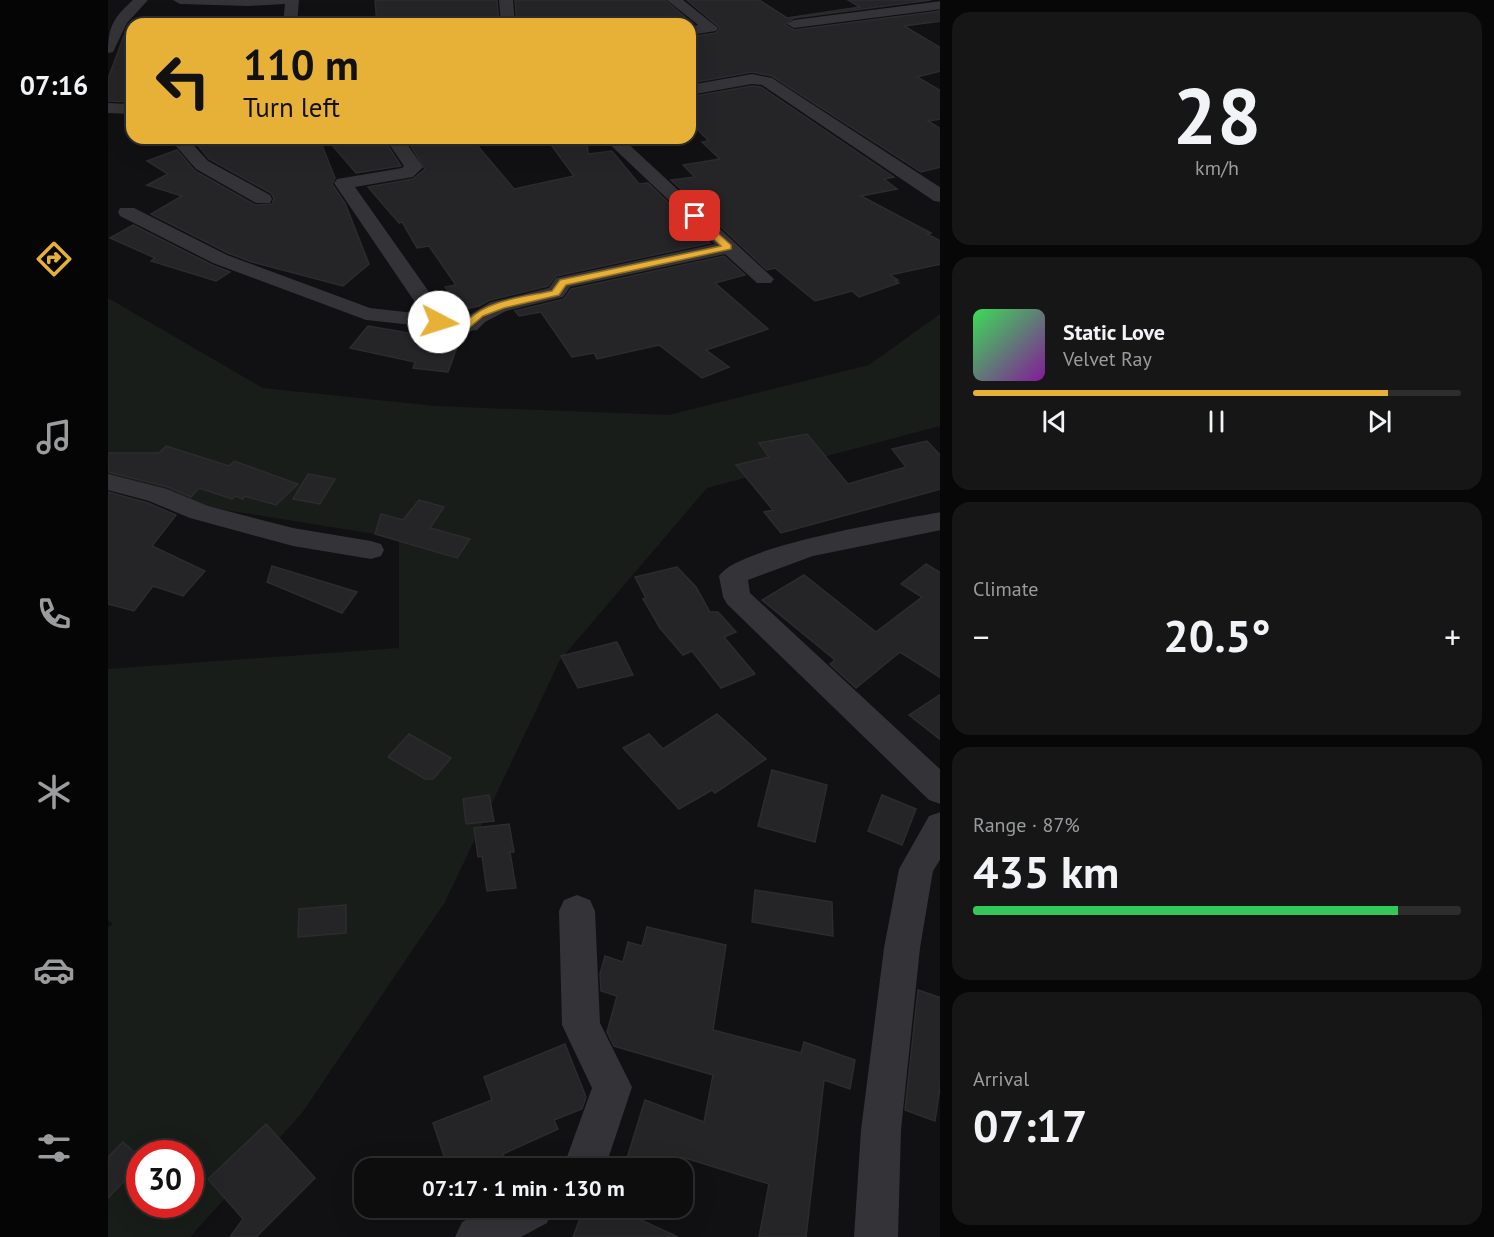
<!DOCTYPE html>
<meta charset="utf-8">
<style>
body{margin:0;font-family:"PT Sans",sans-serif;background:#161617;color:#f1f3f6;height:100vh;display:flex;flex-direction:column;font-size:22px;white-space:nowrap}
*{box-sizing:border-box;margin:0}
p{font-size:20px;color:#9a9c9e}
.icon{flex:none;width:33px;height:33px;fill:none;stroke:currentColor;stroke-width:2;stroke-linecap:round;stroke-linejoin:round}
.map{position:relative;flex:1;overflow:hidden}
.panel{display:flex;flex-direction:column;gap:12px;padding:12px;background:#070708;width:554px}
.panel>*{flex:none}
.guide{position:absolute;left:18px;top:18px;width:570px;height:126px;border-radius:18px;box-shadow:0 6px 24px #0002,0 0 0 2px #2d2d2e;background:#e7b036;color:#111;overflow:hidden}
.speed{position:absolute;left:18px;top:1140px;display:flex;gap:12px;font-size:30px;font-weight:700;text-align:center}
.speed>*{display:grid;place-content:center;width:78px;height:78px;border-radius:50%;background:#0d0d0e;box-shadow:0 6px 24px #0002,0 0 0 2px #2d2d2e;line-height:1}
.speed .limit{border:9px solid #d22;background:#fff;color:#111}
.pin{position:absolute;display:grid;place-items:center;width:51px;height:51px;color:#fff;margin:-26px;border-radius:12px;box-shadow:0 3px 9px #0006}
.me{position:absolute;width:66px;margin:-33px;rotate:95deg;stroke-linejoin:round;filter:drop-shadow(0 0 4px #0008)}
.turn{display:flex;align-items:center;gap:21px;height:126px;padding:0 18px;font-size:27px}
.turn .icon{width:78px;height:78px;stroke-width:2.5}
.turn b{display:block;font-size:42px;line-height:51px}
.big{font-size:45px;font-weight:800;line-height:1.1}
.panel .tile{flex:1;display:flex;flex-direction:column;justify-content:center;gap:9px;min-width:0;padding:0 21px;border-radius:18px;background:#161617}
.panel .dial{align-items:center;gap:0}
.dial b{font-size:78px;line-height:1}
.song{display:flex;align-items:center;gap:18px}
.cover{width:72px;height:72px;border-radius:9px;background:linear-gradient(135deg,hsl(130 70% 55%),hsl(290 70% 35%))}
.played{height:6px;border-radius:3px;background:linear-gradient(90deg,#e7b036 85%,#2d2d2e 85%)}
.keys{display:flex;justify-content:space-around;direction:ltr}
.heat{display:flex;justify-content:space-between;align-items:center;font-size:33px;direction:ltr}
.charge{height:9px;border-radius:4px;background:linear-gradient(90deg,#34c759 87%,#2d2d2e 0)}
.trip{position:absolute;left:246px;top:1158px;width:339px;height:60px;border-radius:18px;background:#0d0d0e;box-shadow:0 6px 24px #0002,0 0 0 2px #2d2d2e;font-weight:800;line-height:60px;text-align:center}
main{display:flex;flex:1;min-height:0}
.tabs{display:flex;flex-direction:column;width:108px;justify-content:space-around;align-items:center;background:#050506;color:#9a9c9e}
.tabs .icon{width:42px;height:42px}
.tabs .selected{color:#e7b036}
.tabs b{font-size:27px;color:#f1f3f6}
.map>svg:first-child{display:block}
</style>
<main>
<nav class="tabs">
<b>07:16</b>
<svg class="icon selected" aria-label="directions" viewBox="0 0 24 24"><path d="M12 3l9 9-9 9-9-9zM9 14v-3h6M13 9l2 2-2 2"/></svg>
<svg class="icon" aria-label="music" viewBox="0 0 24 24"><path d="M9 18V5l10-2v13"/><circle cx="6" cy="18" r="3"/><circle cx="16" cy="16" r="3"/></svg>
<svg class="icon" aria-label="phone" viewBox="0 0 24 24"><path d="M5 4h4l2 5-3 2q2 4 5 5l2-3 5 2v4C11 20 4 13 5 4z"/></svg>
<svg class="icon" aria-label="climate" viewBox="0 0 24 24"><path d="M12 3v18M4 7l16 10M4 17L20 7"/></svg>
<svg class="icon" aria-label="car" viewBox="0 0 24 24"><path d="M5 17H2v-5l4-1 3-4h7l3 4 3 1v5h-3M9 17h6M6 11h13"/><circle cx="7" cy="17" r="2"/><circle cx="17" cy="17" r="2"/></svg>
<svg class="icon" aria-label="filters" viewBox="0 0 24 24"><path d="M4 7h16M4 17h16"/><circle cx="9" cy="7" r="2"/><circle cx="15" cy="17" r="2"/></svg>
</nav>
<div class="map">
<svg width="833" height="1237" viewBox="0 0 833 1237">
<rect width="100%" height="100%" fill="#111113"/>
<!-- green -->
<path fill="#181d19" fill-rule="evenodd" d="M 0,298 L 155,388 L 327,406 L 561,415 L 761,365 L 832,314 L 832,426 L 599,488 L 452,660 L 337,902 L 194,1113 L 82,1237 L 0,1237 L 0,927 L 5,924 L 0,920 L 0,669 L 291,648 L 291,538 L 0,491 ZM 32,1154 L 82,1154 L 82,1204 L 32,1204 Z"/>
<!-- building -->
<g fill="#252427" stroke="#2c2c2f" stroke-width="1.5">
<polygon points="267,0 389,0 391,24 269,24"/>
<polygon points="407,0 557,0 585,24 557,24 552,20 526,24 409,24"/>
<polygon points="579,0 651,0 679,18 752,7 740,0 823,0 686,18 677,25 686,30 833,11 833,21 796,26 833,48 833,71 809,77 833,91 833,119 820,121 833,129 833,167 813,172 664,76 644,72 582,83 582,37 608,33 612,28"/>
<polygon points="24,21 24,102 0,101 0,79 18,30"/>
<polygon points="644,86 653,87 786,177 776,179 789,189 753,196 823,233 819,234 833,241 833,264 782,275 790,280 787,281 791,283 751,297 744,291 707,301 667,268 659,270 563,180 587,177 575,165 612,159 594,142 601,141 582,122 582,97"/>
<polygon points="84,138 211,138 227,178 224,184 237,203 261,264 235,286 144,262 120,253 43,214 74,196 39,185 60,174 39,161 69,150 87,171 147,205 164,204 166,198 163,193 101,159"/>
<polygon points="218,138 275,138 293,166 248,173"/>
<polygon points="298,138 363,138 406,189 466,176 438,138 479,138 480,154 504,151 531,184 540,183 602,243 448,276 440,286 382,300 371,306 353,310 337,287 348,285 321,246 309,248 294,222 291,223 260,187 305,179 317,169"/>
<polygon points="25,225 104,265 122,272 108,281 43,261 47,258 2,238"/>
<polygon points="616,256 637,275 607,283 660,329 598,350 621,367 594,378 551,345 489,359 486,353 464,357 433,312 411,316 407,311 456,299 463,289"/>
<polygon points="260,326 318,336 319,333 353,336 340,372 305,368 307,362 242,348"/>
<polygon points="699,434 740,484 798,467 784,449 819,441 833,456 833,489 673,533 656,512 665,510 628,465 661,457 651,443"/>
<polygon points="58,446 121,466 126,461 190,484 168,505 136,496 135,499 127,496 124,499 91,488 83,497 60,487 0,472 0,453 51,453"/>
<polygon points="200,474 227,479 212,504 185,499"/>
<polygon points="0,492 40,503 68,515 44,546 97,571 75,596 45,586 26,611 0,604"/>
<polygon points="311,500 336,507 322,528 362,539 349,558 267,534 273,514 295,520"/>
<polygon points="818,564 833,573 833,678 792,652 748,688 722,664 727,660 654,600 696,575 768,632 814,597 793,584"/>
<polygon points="164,566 249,592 234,613 159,582"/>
<polygon points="569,567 588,587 602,612 610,612 628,632 616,637 647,674 613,688 584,651 575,655 552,628 535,599 538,598 527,577"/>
<polygon points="509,642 525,675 470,688 453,656"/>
<polygon points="833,694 833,740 801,715"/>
<polygon points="609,714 658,759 607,793 604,790 571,809 515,748 541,734 555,749"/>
<polygon points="301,734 343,758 325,779 317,779 280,757"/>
<polygon points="664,770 719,785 707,842 650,826"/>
<polygon points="381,795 386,821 358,824 355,799"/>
<polygon points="774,795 808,809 794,845 760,831"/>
<polygon points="401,824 406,852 402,852 408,888 379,891 374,856 370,857 366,828"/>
<polygon points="647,890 724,902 725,936 644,922"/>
<polygon points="238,905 238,933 190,937 191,909"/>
<polygon points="539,927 618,945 605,1030 693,1053 696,1042 747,1060 742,1089 716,1080 698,1237 651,1237 661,1184 574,1157 571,1168 516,1168 537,1100 596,1122 605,1075 506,1046 499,1032 509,996 493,991 492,974 497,956 515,962 520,942 534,946"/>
<polygon points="810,990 833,998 833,1081 827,1121 797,1110"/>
<polygon points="457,1044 478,1097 474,1109 446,1120 450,1129 395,1154 397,1161 380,1168 340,1168 325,1123 384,1100 376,1077"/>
<polygon points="158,1124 207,1178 148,1237 122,1237 135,1219 100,1179"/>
<polygon points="15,1142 32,1157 32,1165 0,1198 0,1157"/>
<polygon points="476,1208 507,1208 570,1237 465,1237"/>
</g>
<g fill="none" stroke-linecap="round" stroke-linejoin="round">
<!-- minor -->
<g fill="#333338" fill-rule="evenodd">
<path d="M 25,0 L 40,0 L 19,23 L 5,52 L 0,53 C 0,27 5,18 25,0 Z"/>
<polygon points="65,0 191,0 189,24 175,24 177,4 140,6 72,4"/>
<polygon points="391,0 405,0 407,24 393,24"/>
<polygon points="559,0 575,0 610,28 608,31 582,35 582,27 590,25"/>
<polygon points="833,1 833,9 686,28 679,24 686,20"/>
<polygon points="644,74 664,78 833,188 833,202 826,201 654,85 644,84 582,95 582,85"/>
<polygon points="0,103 24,104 24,114 0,113"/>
<polygon points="61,138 79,138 100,161 162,195 164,199 162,203 148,203 88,169"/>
<polygon points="277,138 295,138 315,167 305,177 247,187 338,316 356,318 383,302 441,288 448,278 607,244 495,138 514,138 666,279 663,283 649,283 617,254 462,287 455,297 398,311 377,322 369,330 361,331 258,320 105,263 12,216 10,212 12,208 26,208 119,255 262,308 315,314 226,183 229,179 235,178 294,168 296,166"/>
<polygon points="0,474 59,489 100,506 185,528 263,541 273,544 276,550 273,556 263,559 185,546 82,518 41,501 0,490"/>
<path d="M 833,512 L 833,530 L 705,556 L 640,580 L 642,593 L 833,770 L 833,804 L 821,800 L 619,604 L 615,597 L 611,576 C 629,546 793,519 833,512 Z"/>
<polygon points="833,812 833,858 825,871 812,948 793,1130 790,1237 746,1237 753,1130 776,948 791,869 821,816"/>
<polygon points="469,895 482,900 487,911 492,1023 524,1087 497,1168 455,1168 484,1088 454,1025 451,911 456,900"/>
<polygon points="381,1208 445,1208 439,1223 413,1237 347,1237 354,1222"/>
</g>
</g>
<!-- route -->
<path fill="#e7b036" stroke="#967223" stroke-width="1.5" d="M 587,213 L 623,245 L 623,249 L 458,285 L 451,295 L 396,308 L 375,316 L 361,328 L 331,325 L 326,322 L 331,319 L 359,321 C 379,300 416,297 444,291 L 452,280 L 613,246 L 584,218 L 582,216 Z"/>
</svg>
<div class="speed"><div class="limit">30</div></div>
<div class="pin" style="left:587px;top:216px;background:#d93025"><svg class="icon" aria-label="arrive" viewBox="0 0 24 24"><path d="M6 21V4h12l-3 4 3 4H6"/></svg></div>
<svg class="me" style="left:331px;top:322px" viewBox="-20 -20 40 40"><circle r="19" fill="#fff"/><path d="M0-13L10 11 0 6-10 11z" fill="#e7b036"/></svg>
<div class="trip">07:17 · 1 min · 130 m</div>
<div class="guide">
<div class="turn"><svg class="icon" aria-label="left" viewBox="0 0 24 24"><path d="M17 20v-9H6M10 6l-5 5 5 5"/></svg><div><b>110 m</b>Turn left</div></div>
</div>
</div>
<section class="panel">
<div class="tile dial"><b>28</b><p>km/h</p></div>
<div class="tile">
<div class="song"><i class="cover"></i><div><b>Static Love</b><p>Velvet Ray</p></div></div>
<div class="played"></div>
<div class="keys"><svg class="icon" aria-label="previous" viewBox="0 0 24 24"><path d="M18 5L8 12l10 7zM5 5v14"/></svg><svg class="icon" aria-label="pause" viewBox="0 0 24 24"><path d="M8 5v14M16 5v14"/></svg><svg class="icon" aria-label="next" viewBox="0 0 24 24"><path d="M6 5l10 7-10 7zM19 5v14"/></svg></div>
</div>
<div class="tile"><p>Climate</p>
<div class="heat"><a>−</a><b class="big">20.5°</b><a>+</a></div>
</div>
<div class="tile"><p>Range · 87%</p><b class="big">435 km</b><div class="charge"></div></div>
<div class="tile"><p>Arrival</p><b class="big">07:17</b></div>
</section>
</main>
